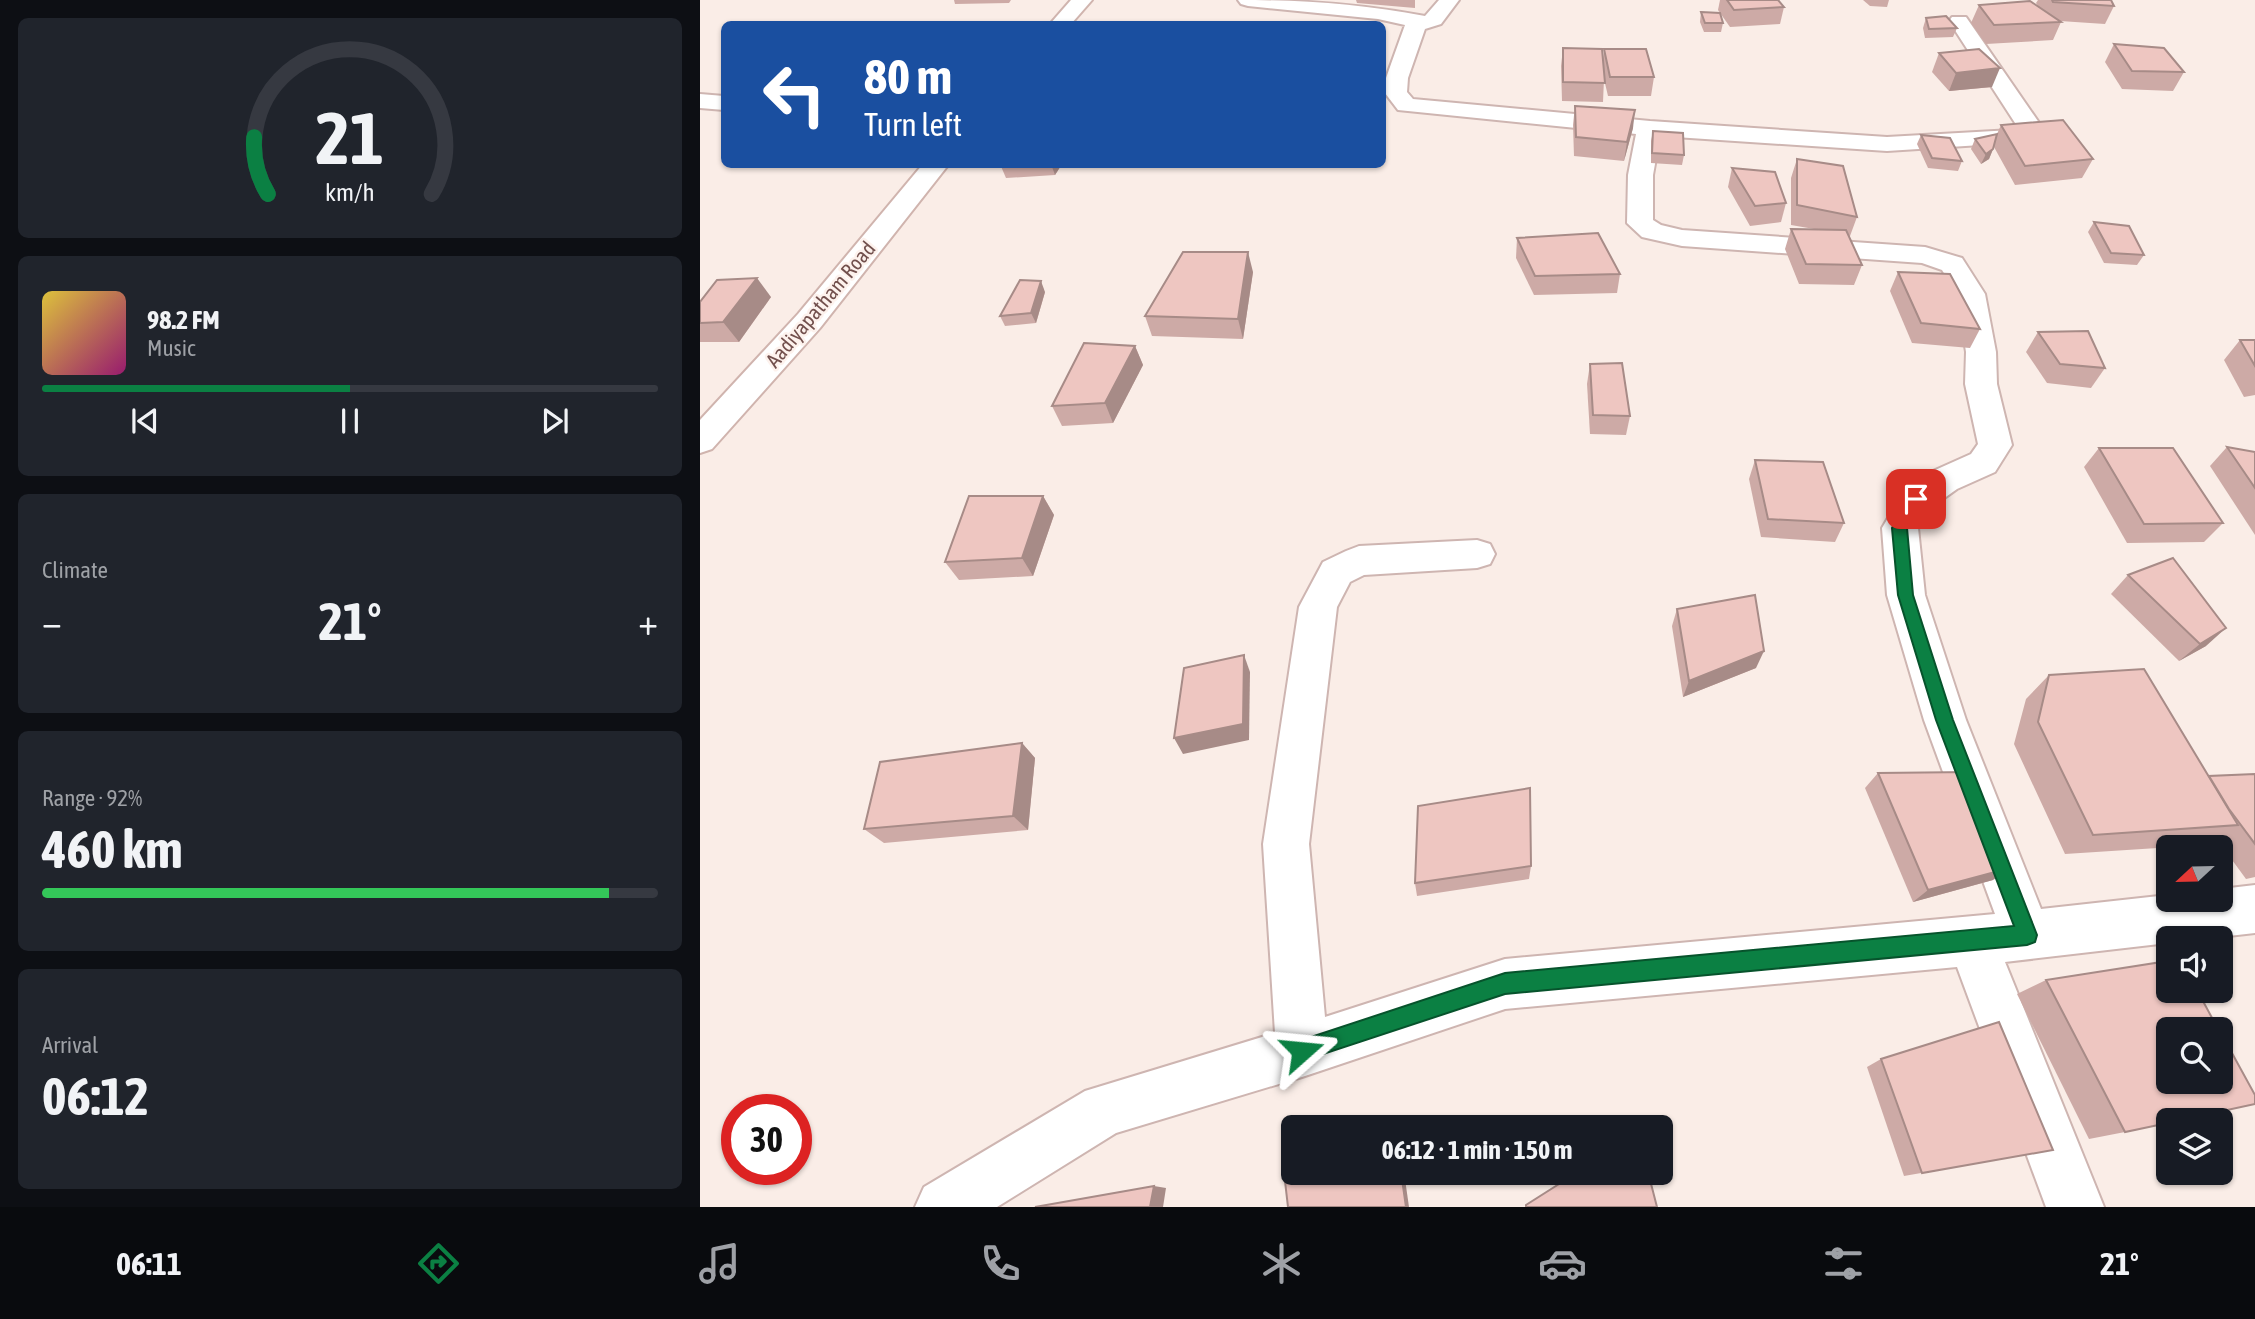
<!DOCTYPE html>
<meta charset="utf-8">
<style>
body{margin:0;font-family:"Asap Condensed",sans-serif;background:#20242c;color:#f1f3f6;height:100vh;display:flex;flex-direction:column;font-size:26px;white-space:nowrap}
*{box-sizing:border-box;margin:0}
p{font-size:23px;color:#9ea1a6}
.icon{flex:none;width:38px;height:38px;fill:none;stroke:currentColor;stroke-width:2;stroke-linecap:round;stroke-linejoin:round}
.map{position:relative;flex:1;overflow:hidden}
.panel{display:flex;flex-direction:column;gap:18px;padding:18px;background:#0d0f14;width:700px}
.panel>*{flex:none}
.top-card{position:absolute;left:21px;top:21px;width:665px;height:147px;border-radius:10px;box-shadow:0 2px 5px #0004;background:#1a4fa0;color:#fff;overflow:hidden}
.needle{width:46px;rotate:248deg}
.fabs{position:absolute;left:1456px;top:835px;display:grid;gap:14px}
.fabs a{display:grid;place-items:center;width:77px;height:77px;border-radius:10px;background:#171b24;box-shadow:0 2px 5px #0004;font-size:35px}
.speed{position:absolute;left:21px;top:1094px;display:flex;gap:14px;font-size:35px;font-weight:700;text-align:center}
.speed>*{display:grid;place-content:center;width:91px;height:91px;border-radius:50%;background:#171b24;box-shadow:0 2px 5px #0004;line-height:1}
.speed .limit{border:10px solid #d22;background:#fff;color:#111}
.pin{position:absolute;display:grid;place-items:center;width:60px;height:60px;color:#fff;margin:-30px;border-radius:14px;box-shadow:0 4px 10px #0006}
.me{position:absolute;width:77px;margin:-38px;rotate:72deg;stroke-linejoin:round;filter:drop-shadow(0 0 5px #0008)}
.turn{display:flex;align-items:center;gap:24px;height:147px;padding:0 28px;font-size:32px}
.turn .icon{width:91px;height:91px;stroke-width:2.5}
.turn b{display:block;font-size:49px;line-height:60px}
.big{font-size:52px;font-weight:700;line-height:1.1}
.panel .widget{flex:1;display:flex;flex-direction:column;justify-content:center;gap:10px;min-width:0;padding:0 24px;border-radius:10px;background:#20242c}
.panel .dial{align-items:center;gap:0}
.dial svg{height:182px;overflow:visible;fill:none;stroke:#363941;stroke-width:7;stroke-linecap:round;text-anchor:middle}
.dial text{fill:#f1f3f6;stroke:none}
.song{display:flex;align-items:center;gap:21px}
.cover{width:84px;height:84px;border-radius:10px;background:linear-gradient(135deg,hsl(50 70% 55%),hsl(320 70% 35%))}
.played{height:7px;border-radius:4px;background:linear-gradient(90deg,#0b8043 50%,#363941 50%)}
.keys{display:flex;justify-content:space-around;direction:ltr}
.heat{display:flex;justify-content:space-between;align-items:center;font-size:38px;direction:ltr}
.charge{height:10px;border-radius:5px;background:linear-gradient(90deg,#34c759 92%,#363941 0)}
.trip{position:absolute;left:581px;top:1115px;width:392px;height:70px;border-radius:10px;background:#171b24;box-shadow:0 2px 5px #0004;font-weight:700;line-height:70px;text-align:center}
.tab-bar{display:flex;height:112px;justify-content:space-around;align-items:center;background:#090b0e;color:#9ea1a6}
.tab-bar .icon{width:49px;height:49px}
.tab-bar .on{color:#0b8043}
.tab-bar b{font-size:32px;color:#f1f3f6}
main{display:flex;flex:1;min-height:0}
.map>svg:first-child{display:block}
</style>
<main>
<section class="panel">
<div class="widget dial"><svg viewBox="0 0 100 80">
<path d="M14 69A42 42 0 1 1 86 69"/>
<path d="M14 69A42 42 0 0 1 8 44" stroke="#0b8043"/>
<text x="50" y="56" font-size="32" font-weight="700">21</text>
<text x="50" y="72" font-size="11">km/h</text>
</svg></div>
<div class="widget">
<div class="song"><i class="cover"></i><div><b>98.2 FM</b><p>Music</p></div></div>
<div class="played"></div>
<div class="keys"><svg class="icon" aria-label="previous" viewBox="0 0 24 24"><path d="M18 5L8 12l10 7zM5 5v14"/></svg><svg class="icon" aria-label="pause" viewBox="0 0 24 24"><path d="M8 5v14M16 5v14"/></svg><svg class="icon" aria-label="next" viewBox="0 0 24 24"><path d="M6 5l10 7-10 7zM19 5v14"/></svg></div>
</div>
<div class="widget"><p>Climate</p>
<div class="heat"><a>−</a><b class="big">21°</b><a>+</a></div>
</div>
<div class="widget"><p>Range · 92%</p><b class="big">460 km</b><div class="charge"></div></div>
<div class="widget"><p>Arrival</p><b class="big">06:12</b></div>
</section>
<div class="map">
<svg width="1555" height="1207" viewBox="0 0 1555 1207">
<rect width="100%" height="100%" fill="#faede7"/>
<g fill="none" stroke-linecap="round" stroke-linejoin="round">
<!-- street casing -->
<g stroke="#ceb5b1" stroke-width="4">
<g id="street">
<path d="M 538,0 C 602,0 662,4 725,16 L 739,0 L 759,0 L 741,24 L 725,29 L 708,78 L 707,92 L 713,99 L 950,121 L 1187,137 L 1312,130 L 1317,126 L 1249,21 L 1252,17 L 1266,17 L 1342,127 L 1328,142 L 1187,151 L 960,136 L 953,175 L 953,220 L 961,225 L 982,230 L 1225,247 L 1262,258 L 1285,294 L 1296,352 L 1297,384 L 1312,445 L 1295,472 L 1257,489 L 1229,509 L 1218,528 L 1225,595 L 1266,720 L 1341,909 L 1468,895 L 1468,900 L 1521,900 L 1521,889 L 1555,885 L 1555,933 L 1511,938 L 1468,938 L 1468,943 L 1305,962 L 1404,1207 L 1346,1207 L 1257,967 L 805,1009 L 602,1077 L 416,1133 L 297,1207 L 215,1207 L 224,1187 L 385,1091 L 575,1033 L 563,844 L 599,607 L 623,562 L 646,551 L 659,546 L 777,540 L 790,544 L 795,554 L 790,564 L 777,568 L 664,575 L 650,582 L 637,607 L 609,844 L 625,1017 L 805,959 L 1295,914 L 1224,720 L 1187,595 L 1182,528 L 1204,491 L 1233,471 L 1271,454 L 1278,444 L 1265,384 L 1266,352 L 1257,294 L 1242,270 L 1222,263 L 982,246 L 942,237 L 927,223 L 928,175 L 936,134 L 698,110 L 685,93 L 686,78 L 705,25 L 678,19 L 548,6 L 541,4 Z"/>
<polygon points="0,94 24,96 24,110 0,108"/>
</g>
</g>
<!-- secondary casing -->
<g stroke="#d0b4ae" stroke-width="4">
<g id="secondary">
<polygon points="371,0 392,0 371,24 350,24"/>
<polygon points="223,164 249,164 120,328 12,449 0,453 0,420 98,314"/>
</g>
</g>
<!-- street -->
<use href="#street" fill="#fff" fill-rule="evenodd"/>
<!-- secondary -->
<use href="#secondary" fill="#fff" fill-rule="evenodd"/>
</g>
<!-- wall -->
<g fill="#cdaaa6">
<polygon points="254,0 311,0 309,3 255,4"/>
<polygon points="656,0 715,0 715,8 657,3"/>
<polygon points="1020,0 1078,0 1084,7 1080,24 1030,27 1018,10"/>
<polygon points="1163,0 1189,0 1187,7 1170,6"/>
<polygon points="1338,0 1411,0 1414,6 1405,24 1360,21 1361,22 1353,40 1286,44 1271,23 1279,5 1338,6 1336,3"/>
<polygon points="1001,12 1023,23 1021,32 1004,32 1000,22"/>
<polygon points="1226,18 1257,28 1253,37 1225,38 1223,28"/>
<polygon points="1414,44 1484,72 1473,91 1422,89 1405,62"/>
<polygon points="863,48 903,59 904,49 954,77 951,96 908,96 904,79 903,102 862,101 861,66"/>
<polygon points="1239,53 1292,87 1249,91 1232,72"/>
<polygon points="875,106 933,128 924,161 874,156 873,125"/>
<polygon points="1301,125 1393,159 1382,178 1315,185 1294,147 1289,159 1281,164 1271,149 1275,139 1297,134"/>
<polygon points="953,131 984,155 982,165 951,163 951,141"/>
<polygon points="1221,135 1262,161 1258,171 1228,168 1217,144"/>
<polygon points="1097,159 1157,217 1150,236 1149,236 1162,265 1154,285 1099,284 1085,249 1091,229 1114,229 1091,225 1091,178"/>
<polygon points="300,164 362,164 355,175 306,178"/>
<polygon points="1032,168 1086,203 1081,222 1050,226 1028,187"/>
<polygon points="1394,222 1444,255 1437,265 1404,263 1388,232"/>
<polygon points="817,238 920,274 917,293 834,295 816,258"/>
<polygon points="553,272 543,339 452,336 445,316"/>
<polygon points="1198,272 1280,329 1270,348 1212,343 1190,291"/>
<polygon points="345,292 336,323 305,326 300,316"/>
<polygon points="71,297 39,342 0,342 0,302"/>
<polygon points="1338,332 1405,368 1391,388 1347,383 1326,352"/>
<polygon points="1540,340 1555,340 1555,395 1544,397 1524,360"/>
<polygon points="435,346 443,365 413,423 362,426 352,406"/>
<polygon points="890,364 930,416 926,435 890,434 887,384"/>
<polygon points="1527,447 1555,452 1555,535 1510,466"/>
<polygon points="1399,448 1523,523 1504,542 1427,543 1384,467"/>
<polygon points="1055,460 1144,523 1135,542 1061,537 1049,479"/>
<polygon points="343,496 354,515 333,576 259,580 245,562"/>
<polygon points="1428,575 1506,646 1479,661 1411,594"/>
<polygon points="977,609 1056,668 983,697 972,626"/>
<polygon points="1349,675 1509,776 1555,774 1555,877 1546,879 1516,838 1504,845 1365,854 1314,744 1326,699"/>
<polygon points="322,743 335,758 328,830 184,843 164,829"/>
<polygon points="1178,773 1293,880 1213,902 1165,788"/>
<polygon points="831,866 829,879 717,896 715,883"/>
<polygon points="1346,980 1425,1132 1389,1139 1317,994"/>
<polygon points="1181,1059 1353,1150 1204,1176 1167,1067"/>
</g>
<!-- shaded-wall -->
<g fill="#a78b87">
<polygon points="1300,68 1292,87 1249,91 1256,73"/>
<polygon points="935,110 933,128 924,161 927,142"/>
<polygon points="1293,149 1289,159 1281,164 1286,154"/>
<polygon points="351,164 362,164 355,175"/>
<polygon points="548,252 553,272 543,339 538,319"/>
<polygon points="57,278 71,297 39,342 23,322"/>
<polygon points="341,281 345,292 336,323 331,313"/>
<polygon points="435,346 443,365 413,423 405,403"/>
<polygon points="343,496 354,515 333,576 322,558"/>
<polygon points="1526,628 1506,646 1479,661 1500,644"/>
<polygon points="1064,651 1056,668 983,697 989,681"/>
<polygon points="544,655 550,672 549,740 483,754 474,738"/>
<polygon points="322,743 335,758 328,830 313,816"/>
<polygon points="1310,868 1293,880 1213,902 1228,890"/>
<polygon points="701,1172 704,1172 709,1207 706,1207"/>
<polygon points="454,1186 466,1188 463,1207 450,1207"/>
</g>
<!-- building -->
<g fill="#eec6c1" stroke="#a78b87" stroke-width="2">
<polygon points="1027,0 1078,0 1084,7 1034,10"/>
<polygon points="1352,0 1411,0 1414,6 1353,2"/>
<polygon points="1330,1 1361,22 1294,25 1279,5"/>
<polygon points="1001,12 1020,13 1023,23 1005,23"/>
<polygon points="1246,16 1257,28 1229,29 1226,18"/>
<polygon points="1414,44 1464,48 1484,72 1432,71"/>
<polygon points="863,48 902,49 905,83 863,82"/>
<polygon points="904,49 946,49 954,77 910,77"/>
<polygon points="1279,49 1300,68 1256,73 1239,53"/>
<polygon points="875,106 935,110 927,142 876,137"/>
<polygon points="1363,120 1393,159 1325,166 1301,125"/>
<polygon points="953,131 983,133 984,155 952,153"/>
<polygon points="1297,134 1293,149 1286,154 1275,139"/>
<polygon points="1221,135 1250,138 1262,161 1232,158"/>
<polygon points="1097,159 1143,166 1157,217 1097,205"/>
<polygon points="1032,168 1075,172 1086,203 1055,206"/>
<polygon points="1394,222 1429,226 1444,255 1411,253"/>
<polygon points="1091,229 1146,230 1162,265 1106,264"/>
<polygon points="898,233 920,274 835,276 817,238"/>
<polygon points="483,252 548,252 538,319 445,316"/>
<polygon points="1198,272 1250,274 1280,329 1221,323"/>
<polygon points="57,278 23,322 0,323 0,302 17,280"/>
<polygon points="320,280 341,281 331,313 300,316"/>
<polygon points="1388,331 1405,368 1360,364 1338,332"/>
<polygon points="1540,340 1555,340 1555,366"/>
<polygon points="384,343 435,346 405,403 352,406"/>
<polygon points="922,363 930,416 893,415 890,364"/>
<polygon points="1527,447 1555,452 1555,488"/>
<polygon points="1399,448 1473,448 1523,523 1444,524"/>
<polygon points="1055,460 1123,462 1144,523 1068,519"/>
<polygon points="269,496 343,496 322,558 245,562"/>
<polygon points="1473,558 1526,628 1500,644 1428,575"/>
<polygon points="1055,595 1064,651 989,681 977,609"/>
<polygon points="544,655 543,724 474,738 484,668"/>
<polygon points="1444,669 1538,825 1393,835 1338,722 1349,675"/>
<polygon points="322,743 313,816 164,829 180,762"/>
<polygon points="1271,772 1310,868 1228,890 1178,773"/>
<polygon points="1555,774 1555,844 1529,809 1509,776"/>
<polygon points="830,788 831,866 715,883 718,806"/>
<polygon points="1468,961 1468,990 1497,990 1518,1029 1468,1029 1468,1082 1521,1082 1521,1033 1555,1095 1555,1104 1481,1120 1468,1120 1468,1123 1425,1132 1346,980"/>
<polygon points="1299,1022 1353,1150 1222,1173 1181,1059"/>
<polygon points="605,1172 701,1172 706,1207 588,1207 585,1181"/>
<polygon points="878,1172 948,1172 957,1207 826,1207 826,1205"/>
<polygon points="454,1186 450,1207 335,1207"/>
</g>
<!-- route -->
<polygon fill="#0b8043" stroke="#07532c" stroke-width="2" points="1216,494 1223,499 1207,528 1213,595 1253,720 1337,935 1335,942 1327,945 805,994 602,1061 594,1058 591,1051 594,1043 602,1040 805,973 1314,926 1236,720 1198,595 1192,528 1210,496"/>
<g text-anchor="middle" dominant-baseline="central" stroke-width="5" stroke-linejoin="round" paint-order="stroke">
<!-- far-street labels -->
<g font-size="21" fill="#72504d" stroke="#fdf2ed">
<text transform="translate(120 304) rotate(-50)">Aadiyapatham Road</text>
</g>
</g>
</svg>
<div class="fabs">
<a><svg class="needle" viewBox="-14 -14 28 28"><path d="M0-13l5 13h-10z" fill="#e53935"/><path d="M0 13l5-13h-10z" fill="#9ea1a6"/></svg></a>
<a><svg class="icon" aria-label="sound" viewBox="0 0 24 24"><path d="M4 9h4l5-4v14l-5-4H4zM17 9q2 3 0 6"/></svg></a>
<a><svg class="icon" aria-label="search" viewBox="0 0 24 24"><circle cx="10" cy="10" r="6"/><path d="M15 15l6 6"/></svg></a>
<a><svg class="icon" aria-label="layers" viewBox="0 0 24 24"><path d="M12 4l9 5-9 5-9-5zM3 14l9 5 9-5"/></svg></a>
</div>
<div class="speed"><div class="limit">30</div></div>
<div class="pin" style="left:1216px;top:499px;background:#d93025"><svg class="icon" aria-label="arrive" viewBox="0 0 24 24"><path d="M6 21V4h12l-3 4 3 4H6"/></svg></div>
<svg class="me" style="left:602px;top:1051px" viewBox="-20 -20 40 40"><path d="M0-17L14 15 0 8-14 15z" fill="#0b8043" stroke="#fff" stroke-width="4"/></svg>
<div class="trip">06:12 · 1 min · 150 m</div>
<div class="top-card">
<div class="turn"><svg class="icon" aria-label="left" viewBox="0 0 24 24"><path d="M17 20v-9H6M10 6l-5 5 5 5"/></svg><div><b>80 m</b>Turn left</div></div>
</div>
</div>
</main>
<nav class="tab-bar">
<b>06:11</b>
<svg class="icon on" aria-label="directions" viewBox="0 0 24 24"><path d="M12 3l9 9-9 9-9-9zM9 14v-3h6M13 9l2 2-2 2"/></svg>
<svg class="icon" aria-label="music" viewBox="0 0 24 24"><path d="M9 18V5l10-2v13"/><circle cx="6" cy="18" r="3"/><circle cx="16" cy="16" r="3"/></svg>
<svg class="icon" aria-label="phone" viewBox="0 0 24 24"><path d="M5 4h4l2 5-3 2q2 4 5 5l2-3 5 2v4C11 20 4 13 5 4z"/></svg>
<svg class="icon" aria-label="climate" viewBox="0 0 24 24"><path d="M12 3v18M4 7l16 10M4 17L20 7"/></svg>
<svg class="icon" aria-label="car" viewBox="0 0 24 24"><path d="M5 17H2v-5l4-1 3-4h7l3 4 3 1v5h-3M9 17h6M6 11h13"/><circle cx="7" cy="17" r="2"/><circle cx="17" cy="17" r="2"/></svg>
<svg class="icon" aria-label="filters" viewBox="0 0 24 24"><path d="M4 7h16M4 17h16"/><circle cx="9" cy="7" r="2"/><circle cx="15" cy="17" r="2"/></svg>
<b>21°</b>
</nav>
